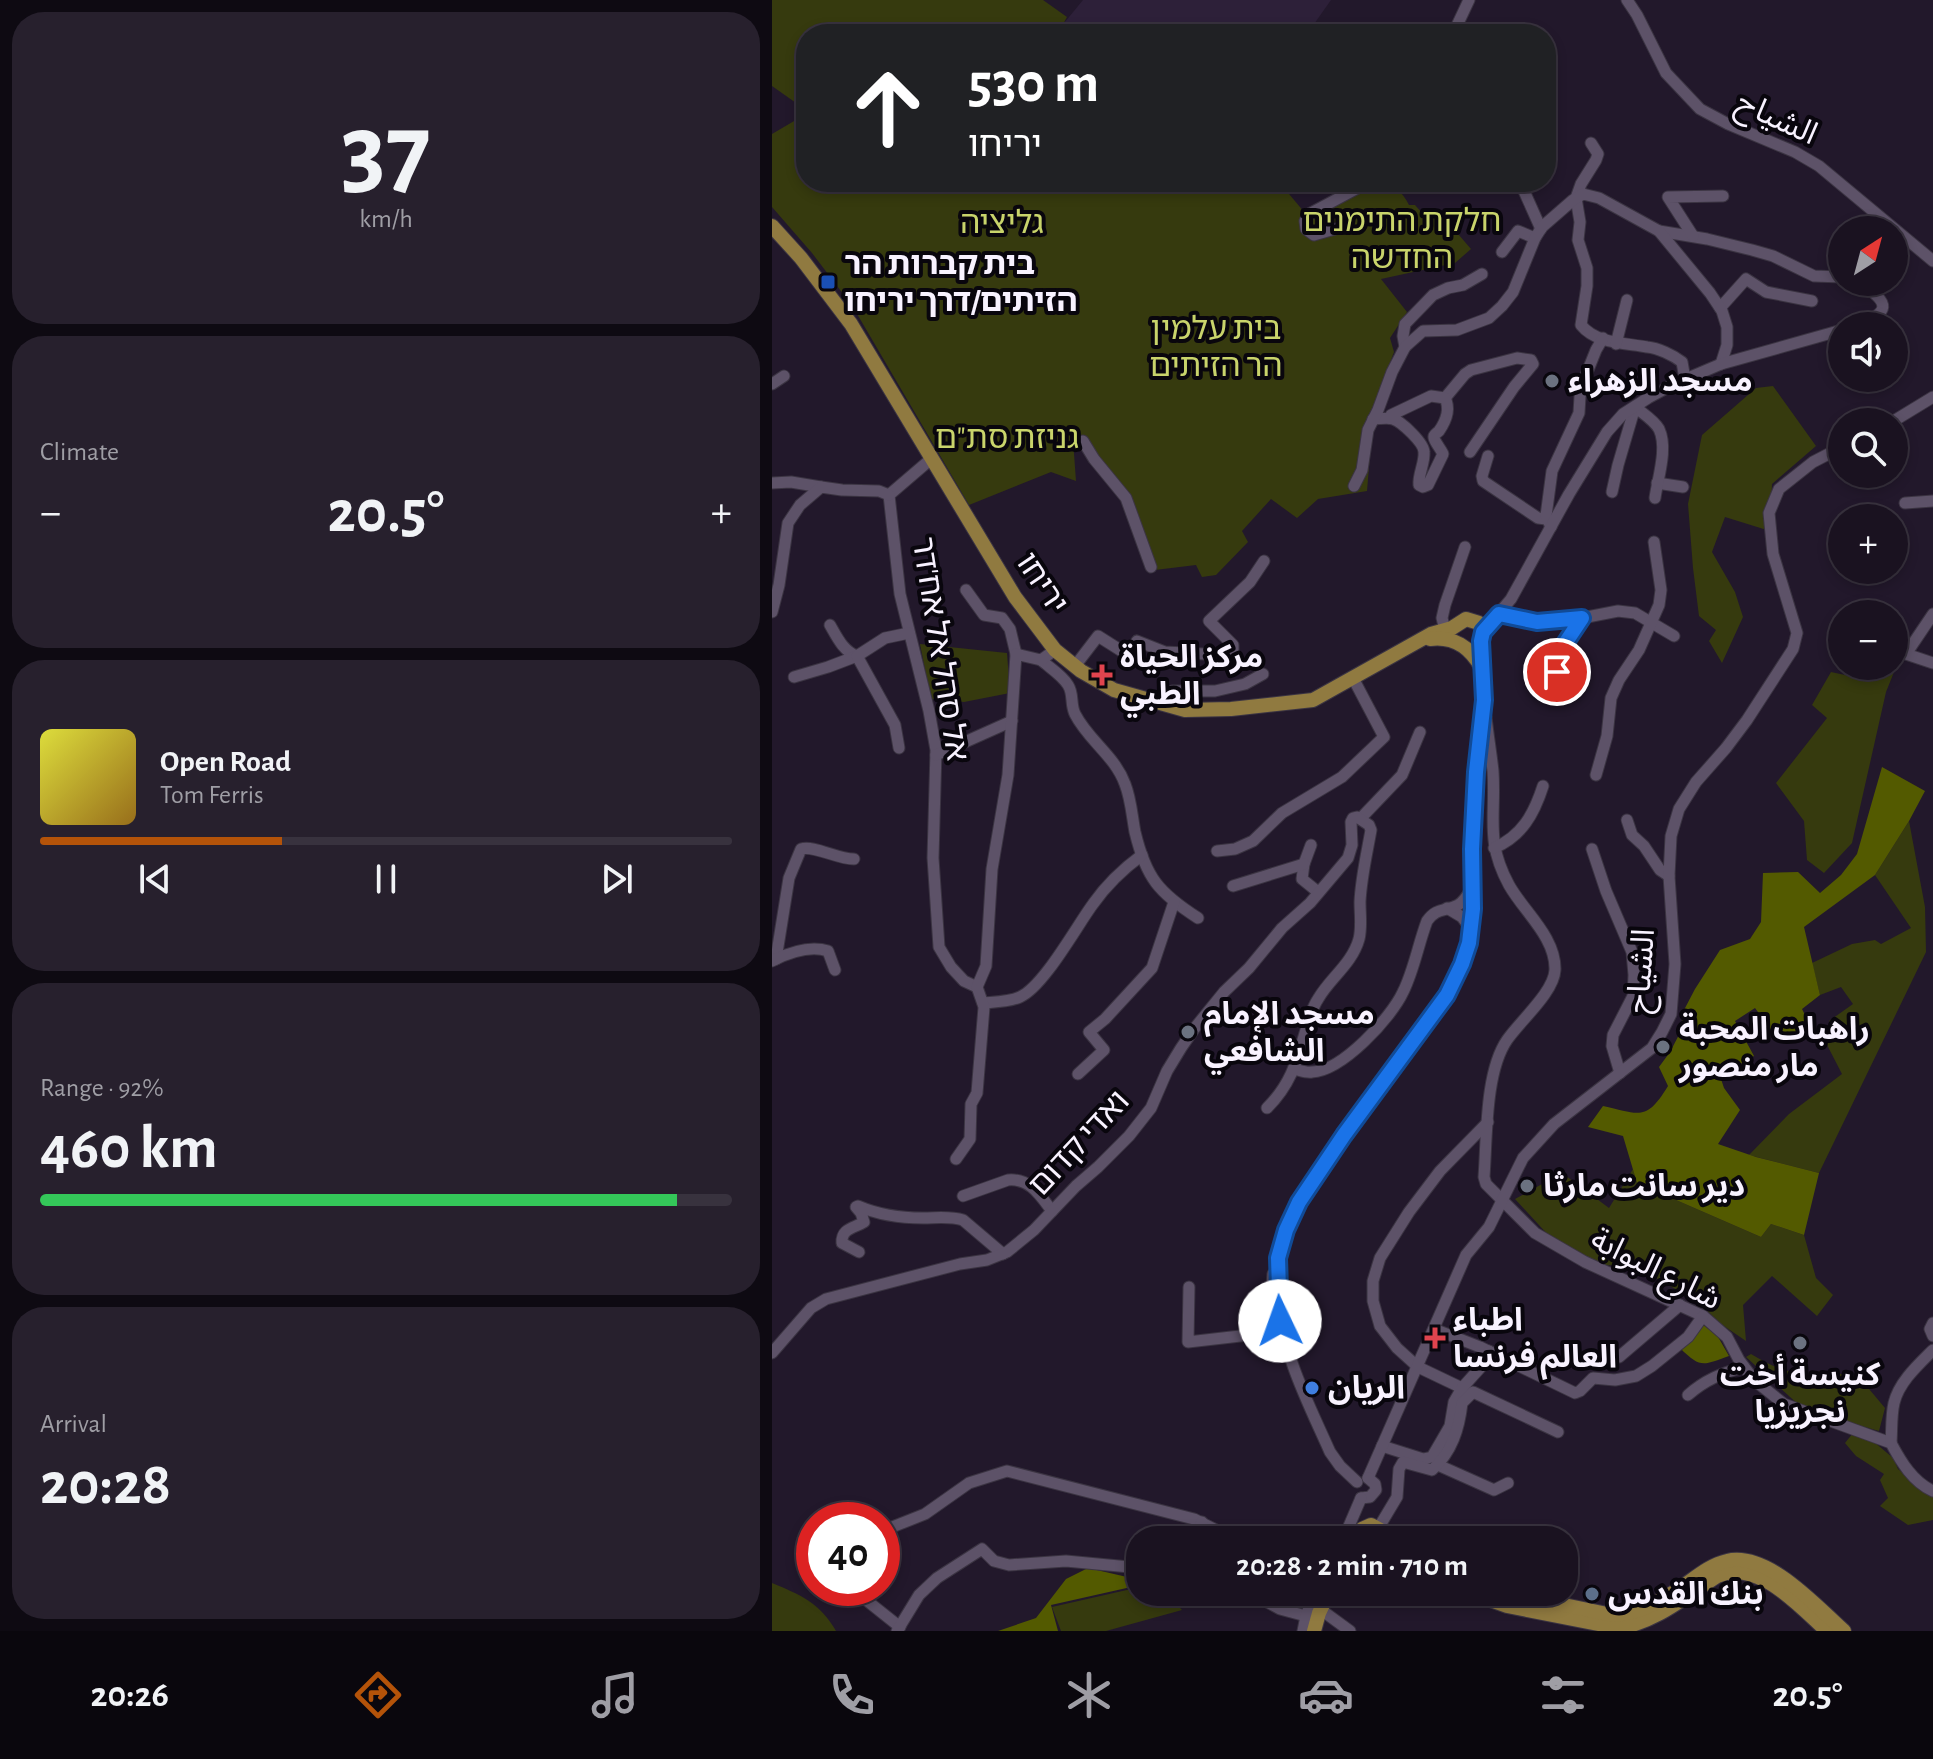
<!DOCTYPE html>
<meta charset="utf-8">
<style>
body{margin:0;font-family:"Alegreya Sans","Noto Sans Arabic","Noto Sans Hebrew",sans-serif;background:#27202d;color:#f1f3f6;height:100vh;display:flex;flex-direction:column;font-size:30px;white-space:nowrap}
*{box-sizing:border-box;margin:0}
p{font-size:26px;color:#9f9ea5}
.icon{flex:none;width:44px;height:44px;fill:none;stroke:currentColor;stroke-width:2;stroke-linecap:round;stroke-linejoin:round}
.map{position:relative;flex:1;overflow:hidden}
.panel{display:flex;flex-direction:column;gap:12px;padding:12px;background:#0e0a12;width:772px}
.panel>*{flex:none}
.banner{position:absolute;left:24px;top:24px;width:760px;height:168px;border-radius:32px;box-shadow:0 4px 12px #0003,0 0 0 2px #38323e;background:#202124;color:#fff;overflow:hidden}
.needle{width:52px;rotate:36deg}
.buttons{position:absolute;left:1056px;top:216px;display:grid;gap:16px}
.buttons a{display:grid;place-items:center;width:80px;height:80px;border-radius:50%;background:#1a1220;box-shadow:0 4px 12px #0003,0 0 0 2px #38323e;font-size:40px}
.speed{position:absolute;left:24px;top:1502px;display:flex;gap:16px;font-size:40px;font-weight:700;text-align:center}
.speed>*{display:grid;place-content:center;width:104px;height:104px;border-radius:50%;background:#1a1220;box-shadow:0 4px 12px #0003,0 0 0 2px #38323e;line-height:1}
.speed .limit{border:12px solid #d22;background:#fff;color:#111}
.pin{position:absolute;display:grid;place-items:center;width:68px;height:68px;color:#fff;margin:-34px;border:4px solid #fff;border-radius:50%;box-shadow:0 2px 8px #0007}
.me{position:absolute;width:88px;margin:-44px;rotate:357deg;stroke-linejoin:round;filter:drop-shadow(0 0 6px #0008)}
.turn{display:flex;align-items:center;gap:28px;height:168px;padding:0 40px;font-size:36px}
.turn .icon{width:104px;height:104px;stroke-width:2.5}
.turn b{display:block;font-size:56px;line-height:68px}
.big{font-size:60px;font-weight:700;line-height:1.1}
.panel .widget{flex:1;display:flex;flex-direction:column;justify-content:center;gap:12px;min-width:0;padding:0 28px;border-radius:32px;background:#27202d}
.panel .dial{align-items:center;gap:0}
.dial b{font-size:104px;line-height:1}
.song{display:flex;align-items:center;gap:24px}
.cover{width:96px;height:96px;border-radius:12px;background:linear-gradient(135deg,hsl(60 70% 55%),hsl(40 70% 35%))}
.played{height:8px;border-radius:4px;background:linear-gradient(90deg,#b45309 35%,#38323e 35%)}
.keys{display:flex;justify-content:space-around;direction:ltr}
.heat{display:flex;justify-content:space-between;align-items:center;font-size:44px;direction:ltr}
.charge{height:12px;border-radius:6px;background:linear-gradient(90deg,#34c759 92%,#38323e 0)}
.trip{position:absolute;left:354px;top:1526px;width:452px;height:80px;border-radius:32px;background:#1a1220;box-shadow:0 4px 12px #0003,0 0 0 2px #38323e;font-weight:700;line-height:80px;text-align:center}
.tab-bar{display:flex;height:128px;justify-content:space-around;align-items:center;background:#0a070d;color:#9f9ea5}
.tab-bar .icon{width:56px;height:56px}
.tab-bar .current{color:#b45309}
.tab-bar b{font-size:36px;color:#f1f3f6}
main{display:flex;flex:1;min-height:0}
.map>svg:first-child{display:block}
</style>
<main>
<section class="panel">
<div class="widget dial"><b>37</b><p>km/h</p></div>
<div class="widget"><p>Climate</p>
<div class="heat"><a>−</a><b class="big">20.5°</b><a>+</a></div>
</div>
<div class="widget">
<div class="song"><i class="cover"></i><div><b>Open Road</b><p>Tom Ferris</p></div></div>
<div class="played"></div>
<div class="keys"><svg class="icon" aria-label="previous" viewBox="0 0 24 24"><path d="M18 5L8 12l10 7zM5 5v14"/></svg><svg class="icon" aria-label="pause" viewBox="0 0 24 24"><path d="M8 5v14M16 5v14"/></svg><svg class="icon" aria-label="next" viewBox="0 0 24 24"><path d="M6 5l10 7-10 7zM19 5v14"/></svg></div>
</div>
<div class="widget"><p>Range · 92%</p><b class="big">460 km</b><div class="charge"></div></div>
<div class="widget"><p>Arrival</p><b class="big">20:28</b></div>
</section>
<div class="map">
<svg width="1161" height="1631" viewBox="0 0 1161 1631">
<rect width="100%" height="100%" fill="#22182b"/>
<!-- built -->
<polygon fill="#2d2039" points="311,0 559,0 535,34 293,34 288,28"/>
<!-- green -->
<g fill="#363a0e">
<polygon points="0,0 271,0 295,17 289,28 293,34 34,34 34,110 0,86"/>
<path d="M 34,114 L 34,182 L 507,182 L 533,213 L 540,216 L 609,182 C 622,183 631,193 637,205 L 643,205 L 657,221 L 668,213 L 699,249 L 683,263 L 609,279 L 635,312 L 618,338 L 622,352 L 592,431 L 598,455 L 595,491 L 546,499 L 525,518 L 499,499 L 470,531 L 476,542 L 444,575 L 430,577 L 424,565 L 383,570 L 359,498 L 321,452 L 301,440 L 304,481 L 279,472 L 197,505 L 81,307 L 40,253 L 0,207 L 0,134 Z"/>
<polygon points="1001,386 1044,446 1000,484 998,531 953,517 940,552 963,592 971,617 950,663 937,641 944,630 927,616 921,568 916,504 930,435 984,388"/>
<polygon points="148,644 235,653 238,693 192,702 159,699"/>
<polygon points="1122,650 1130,652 1114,692 1080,843 1052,873 1035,860 1032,821 1004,783 1055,718 1040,705 1059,672 1101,681 1103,666 1122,666"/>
<polygon points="1137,821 1153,907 1154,952 1047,1173 977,1155 1017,1114 1070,1074 1054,1043 1067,1034 1057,1021 1081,1004 1069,987 1048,995 1040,963 1080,944 1103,940 1109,944 1139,928 1103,875"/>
<polygon points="861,1169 865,1183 989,1237 999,1224 1032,1235 1044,1278 1061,1295 1045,1316 1000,1276 971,1305 974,1341 949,1324 926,1302 863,1266 828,1265 778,1237 743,1199 790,1173 837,1208"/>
<path d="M 979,1354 C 1002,1368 1017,1373 1043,1376 L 1048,1371 L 1083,1376 L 1092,1383 L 1113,1408 L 1107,1431 L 1047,1414 L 1029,1407 L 974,1357 Z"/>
<polygon points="1081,1433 1101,1441 1121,1458 1126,1469 1150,1489 1161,1494 1161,1520 1136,1525 1108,1506 1116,1498 1108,1480 1112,1474 1084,1456 1073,1443"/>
<path d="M 0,1583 C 29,1595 48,1603 64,1631 L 0,1631 Z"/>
<polygon points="368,1587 368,1592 393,1592 410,1610 334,1631 289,1631 280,1607"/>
</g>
<!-- forest -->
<g fill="#535a00">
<path d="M 1110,767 L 1153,791 L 1137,821 L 1103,875 L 1032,927 L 1048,995 L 1030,1009 L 1037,1023 L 1009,1043 L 983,1008 L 963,1021 L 982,1056 L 948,1076 L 952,1088 L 968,1110 L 946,1144 L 984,1157 L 1047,1173 L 1032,1235 L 999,1224 L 989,1237 L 865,1183 L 851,1136 L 816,1127 L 831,1106 C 868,1114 874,1122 896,1086 L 887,1067 L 898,1052 L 909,1031 L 912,1010 L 923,989 L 948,950 L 978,939 L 989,922 L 991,873 L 1026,872 L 1048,893 L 1069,875 L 1085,854 Z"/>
<path d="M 927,1322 L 945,1335 L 957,1356 C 931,1365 929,1369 908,1348 Z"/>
<polygon points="316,1568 368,1580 368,1585 279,1605 286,1631 226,1631 264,1618 294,1579"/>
</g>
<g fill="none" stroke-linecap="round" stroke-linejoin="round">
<!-- minor casing -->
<g stroke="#3b3442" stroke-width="13">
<g id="minor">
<polyline points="855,0 865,15 894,73 928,109 956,124 1023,152 1047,166 1161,261"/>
<polyline points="681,34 697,0"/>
<path d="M 819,143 L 826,154 L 824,160 L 809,184 L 804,198 L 808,222 L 806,240 L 815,268 L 815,286 L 809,325 C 824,344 854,343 875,347 C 886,348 901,355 910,362 L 913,379"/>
<polyline points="748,182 769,229"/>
<polyline points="573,226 542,235 534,229 533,221 537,214 597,182"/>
<polyline points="1098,230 1107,217"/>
<polyline points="887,231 935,239 980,250 1001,256 1042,276 1070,277"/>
<polyline points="921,236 896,197 951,196"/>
<polyline points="730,252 746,231 763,238"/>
<polyline points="948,308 974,279 994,292 1040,301"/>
<path d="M 1082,326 C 1120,312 1119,304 1087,282"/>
<polyline points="844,344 855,300"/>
<polyline points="633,347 631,336 633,324 661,295 676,288 691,285 710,274"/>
<polyline points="0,384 12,376"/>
<polyline points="673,398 693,374 699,370 745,358 759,360 761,364 742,387 698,452"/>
<path d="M 601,419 C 608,419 615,417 621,419 C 630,422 652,443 652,452 C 653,463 646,474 647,485 L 651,487 L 656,485 L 671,454 C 669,449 661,440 662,436 C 663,434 665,433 667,431 C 674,421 679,410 673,398 L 659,396 L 619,415 L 618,418"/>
<polyline points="1120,422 1161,397"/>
<polyline points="311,441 322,459 354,498 379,567"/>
<polyline points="716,456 710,476 711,481 766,518 774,519"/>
<polyline points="0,483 19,482 49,487"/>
<polyline points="885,483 911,487"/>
<polyline points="582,486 590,470 596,430 606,410 620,372 633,347 651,331 685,330 717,318 730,306 741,292 763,238 770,227 801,200 811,194 827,198 887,231 938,293 950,311 955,327 955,345 949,364"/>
<path d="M 840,492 L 846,465 L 863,407 C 870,413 882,420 887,429 C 896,448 886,477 883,498"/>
<polyline points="117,495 128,594 157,711 164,750 161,858 167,947 179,967 192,981 205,987"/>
<polyline points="117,495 159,459"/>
<polyline points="1133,503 1161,501"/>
<polyline points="779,527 774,516 780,471 807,413 808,396 814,375 824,350 831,338"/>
<polyline points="194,590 212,615 230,618 238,629 244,654"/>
<polyline points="0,612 7,585 16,523 28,505 49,487 70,490 107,491 117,495"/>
<polyline points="1161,614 1134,654 1161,663"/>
<polyline points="724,616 727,614 765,622 810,618 846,611 863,613 902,636"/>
<path d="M 58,625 C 65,637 71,651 85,656"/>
<polyline points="673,630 670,618 673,605 693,547"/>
<polyline points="711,632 739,599 797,494 835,432 851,414 876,398 902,384 949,364 1070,330"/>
<path d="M 269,660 C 278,668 290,675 296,685 C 302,694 298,704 303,714 C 316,740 343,756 353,784 C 359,799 360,816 363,832 C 374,878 387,893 426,918"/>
<polyline points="303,666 326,636 356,655 365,641 393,652 452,655 461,651 461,645 437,621 478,582 492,561"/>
<polyline points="22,677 56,667 85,656"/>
<polyline points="805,682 785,672 792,645 810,618"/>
<polyline points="389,703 394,696 400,691 443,691 473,684 491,674"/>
<path d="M 714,717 C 716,735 719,753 721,771 C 724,817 713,841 737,885 C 752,912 784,937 783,970 C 782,992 748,1021 735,1040 C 713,1072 715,1137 712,1177 L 714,1184 L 763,1233 L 813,1262 L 931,1316 L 955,1337 L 967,1360 L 982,1380 L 1012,1404 L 1119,1443 C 1129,1462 1141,1482 1161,1491"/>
<polyline points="127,748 123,725 85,656 113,638 137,633"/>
<polyline points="164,755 240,721"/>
<polyline points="824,775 835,736 839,698 847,680 867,650 887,605 889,590 882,542"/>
<polyline points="589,818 630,775 648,732"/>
<polyline points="855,820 860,835 872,846 888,870 897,876"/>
<polyline points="539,845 532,864 530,879 546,892"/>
<path d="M 722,848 C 750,836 762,814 771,786"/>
<polyline points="820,849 834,891 860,952 862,975 861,996 841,1035 840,1046 848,1073"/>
<polyline points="445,851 463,849 481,841 510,813 570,777 612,737 581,678"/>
<polyline points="461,886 532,864"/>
<polyline points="675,908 690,917 699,929"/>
<path d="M 4,959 L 17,878 L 29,849 C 42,845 65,859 82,859"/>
<path d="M 0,961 C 16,953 38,945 56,951 L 63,970"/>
<path d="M 211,1003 C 222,1002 237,1002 248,997 C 272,986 304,927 321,904 C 335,884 351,869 370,855"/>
<path d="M 522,1069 C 527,1070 534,1073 540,1072 C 570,1071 619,1018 631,992 C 642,970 646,945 655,921 C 665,907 673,912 686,905 C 693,901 696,894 700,888"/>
<polyline points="306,1074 332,1050 317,1032 333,1019 380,968 402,902"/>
<polyline points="184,1159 198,1139 199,1104 205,1093 212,1007 205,987 214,966 220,869 236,775 244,654 269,660 283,650"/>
<path d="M 191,1196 L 236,1180 C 258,1178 268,1195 280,1211"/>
<path d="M 87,1252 L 70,1243 C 69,1228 83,1228 92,1222 L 89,1213 L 84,1207 L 86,1206 C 107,1215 128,1218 151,1218 C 165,1218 178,1216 191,1220 L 231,1254"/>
<polyline points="501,1274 498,1305 503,1324"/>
<polyline points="417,1287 416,1342 477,1335 504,1327"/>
<polyline points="1161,1323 1158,1329 1161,1336"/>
<polyline points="662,1329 708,1347 803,1393 808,1391 821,1378 843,1380 864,1376 880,1366 916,1337 931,1316"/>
<path d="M 0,1353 L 39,1308 L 54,1299 L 188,1264 L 215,1260 L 235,1252 L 262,1230 L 304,1186 L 326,1167 L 357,1136 L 379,1108 L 395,1071 L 409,1048 L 422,1029 L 452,992 L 477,968 L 510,928 L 538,903 L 576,858 L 580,845 L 579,822 L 581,818 L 585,817 L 597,825 L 599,830 C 595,853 589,878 588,902 C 588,915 590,927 587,939 C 580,964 558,978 546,999 C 539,1009 537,1022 533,1033 C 524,1064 518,1085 495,1108"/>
<polyline points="847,1357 908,1305"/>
<polyline points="690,1388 646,1367 625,1348 608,1326 601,1301 601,1281 608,1258 637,1212 668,1171 716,1122"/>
<path d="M 916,1395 C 933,1380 950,1373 972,1367"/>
<path d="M 1119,1443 C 1120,1430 1119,1416 1122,1403 C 1127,1382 1146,1365 1161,1350"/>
<polyline points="610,1446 651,1459 660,1457 678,1426 682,1402 690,1388 708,1368 717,1351"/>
<polyline points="666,1465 722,1490 736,1483"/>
<polyline points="596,1478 694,1255 717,1227 751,1158 782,1124 880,1048 890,1032 899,1014 903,964 897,876 899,836 907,809 924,782 954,748 975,720 1021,649 1025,633 1001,554 997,513 1007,489 1041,462 1070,447"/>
<path d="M 585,1482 L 568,1466 L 558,1452 C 534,1398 510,1354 506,1294 C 506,1282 504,1269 507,1257 C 512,1226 529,1199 546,1173 L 675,995 C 690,967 698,940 701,909"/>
<polyline points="589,1498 598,1497 604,1490 603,1484 596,1478"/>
<path d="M 607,1527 L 625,1497 L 627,1469 L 631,1462 L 660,1470 C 680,1452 687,1429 690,1403 L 701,1392 L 786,1432"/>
<polyline points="110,1531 153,1514 197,1483 235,1471 422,1519 464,1540"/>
<polyline points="420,1540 430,1522"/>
<polyline points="571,1540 589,1498"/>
<polyline points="79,1588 128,1627"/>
<polyline points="477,1592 508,1609 534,1616"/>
<polyline points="548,1609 578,1631"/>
<polyline points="125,1631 147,1595 165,1578 210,1549 222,1561 237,1565 294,1561 368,1568"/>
<polyline points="531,1631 534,1616 543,1592"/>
</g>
</g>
<!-- major casing -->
<g stroke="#3b3442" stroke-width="16">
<g id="major">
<polyline points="0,226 29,258 79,324 243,597 283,650 309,671 342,690 413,710 459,709 541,700 659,634 680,628 694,619 707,623 711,632 709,641 712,700 704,772 700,849 701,909"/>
<path d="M 658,639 C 681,636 698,647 709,667"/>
<polyline points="585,1540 590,1529 599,1525 627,1540"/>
<path d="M 696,1592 L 735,1606 L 847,1628 C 884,1622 914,1596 945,1576 C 986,1558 1027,1606 1055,1631"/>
<path d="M 730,1592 L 840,1615 C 867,1614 885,1603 907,1589 C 922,1579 937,1565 955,1561 C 995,1551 1044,1606 1072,1631"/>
<polyline points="542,1631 547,1613 557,1592"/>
</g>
</g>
<!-- minor -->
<use href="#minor" stroke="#5d5268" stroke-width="11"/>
<!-- major -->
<use href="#major" stroke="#907a40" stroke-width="14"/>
</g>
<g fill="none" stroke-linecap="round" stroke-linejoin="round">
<!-- route casing -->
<g stroke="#114b97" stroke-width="20">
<polyline id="route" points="508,1321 506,1258 514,1230 527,1202 572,1135 675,995 690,964 697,943 701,909 700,849 704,772 712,700 709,641 711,632 727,614 765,622 810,618 792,645 785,672"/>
</g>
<!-- route -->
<use href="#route" stroke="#1a73e8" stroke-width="14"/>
</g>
<!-- markers -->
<rect fill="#1a4fb4" stroke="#09060d" stroke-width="3" x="48" y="274" width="16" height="16" rx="4"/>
<g fill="#6b7280" stroke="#09060d" stroke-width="3">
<circle cx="780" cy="381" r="8"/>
<circle cx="416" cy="1032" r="8"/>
<circle cx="891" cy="1047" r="8"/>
<circle cx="755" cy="1186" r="8"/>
<circle cx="1028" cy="1343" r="8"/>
</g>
<g fill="#e0444e" stroke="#09060d" stroke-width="3">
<path d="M326 663h8v8h8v8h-8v8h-8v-8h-8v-8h8z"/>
<path d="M659 1326h8v8h8v8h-8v8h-8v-8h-8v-8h8z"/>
</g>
<circle fill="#3f7fe0" stroke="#09060d" stroke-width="3" cx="540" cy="1388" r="8"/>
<circle fill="#5c6f8a" stroke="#09060d" stroke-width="3" cx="820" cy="1594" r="8"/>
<g text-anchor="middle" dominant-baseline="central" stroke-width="8" stroke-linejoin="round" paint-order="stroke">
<!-- street labels -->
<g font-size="32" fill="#f8f2ff" stroke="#09060d">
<text transform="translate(1005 118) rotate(25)">الشياح</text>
<text transform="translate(270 583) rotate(56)">יריחו</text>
<text transform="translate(168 649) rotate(81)">אל סהל אל אח'דר</text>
<text transform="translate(869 971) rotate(-86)">الشياح</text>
<text transform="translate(307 1143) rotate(-47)">ואדי קדום</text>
<text transform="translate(884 1269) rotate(27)">شارع البوابة</text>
</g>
<!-- park labels -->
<g font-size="32" fill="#c9d46b" stroke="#09060d">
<text x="630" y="221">חלקת התימנים<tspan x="630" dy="37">החדשה</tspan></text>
<text x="230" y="223">גליציה</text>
<text x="444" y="329">בית עלמין<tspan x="444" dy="37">הר הזיתים</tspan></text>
<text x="235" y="438">גניזת סת"ם</text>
</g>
<!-- poi labels -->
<g font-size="32" font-weight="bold" fill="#f8f2ff" stroke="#09060d" text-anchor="start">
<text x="72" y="264">בית קברות הר<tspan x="72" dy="37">הזיתים/דרך יריחו</tspan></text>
<text x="796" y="381">مسجد الزهراء</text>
<text x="348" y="657">مركز الحياة<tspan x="348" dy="37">الطبي</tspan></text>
<text x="432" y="1014">مسجد الإمام<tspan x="432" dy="37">الشافعي</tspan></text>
<text x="907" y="1029">راهبات المحبة<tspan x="907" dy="37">مار منصور</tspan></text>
<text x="771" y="1186">دير سانت مارثا</text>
<text x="681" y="1320">اطباء<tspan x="681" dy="37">العالم فرنسا</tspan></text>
<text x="1028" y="1375" text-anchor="middle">كنيسة أخت<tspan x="1028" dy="37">نجريزيا</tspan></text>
<text x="556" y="1388">الريان</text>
<text x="836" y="1594">بنك القدس</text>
</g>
</g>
</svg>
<div class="buttons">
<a><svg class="needle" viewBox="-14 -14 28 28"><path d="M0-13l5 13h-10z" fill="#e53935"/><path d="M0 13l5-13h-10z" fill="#9f9ea5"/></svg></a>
<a><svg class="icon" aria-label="sound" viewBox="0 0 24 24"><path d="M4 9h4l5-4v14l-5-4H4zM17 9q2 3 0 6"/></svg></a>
<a><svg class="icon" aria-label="search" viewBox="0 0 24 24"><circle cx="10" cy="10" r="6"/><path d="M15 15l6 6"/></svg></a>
<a>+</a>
<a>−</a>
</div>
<div class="speed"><div class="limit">40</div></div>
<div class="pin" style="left:785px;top:672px;background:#d93025"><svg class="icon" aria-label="arrive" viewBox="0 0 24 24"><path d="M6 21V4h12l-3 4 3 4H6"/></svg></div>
<svg class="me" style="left:508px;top:1321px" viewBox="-20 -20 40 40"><circle r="19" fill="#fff"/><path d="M0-13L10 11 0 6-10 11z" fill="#1a73e8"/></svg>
<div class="trip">20:28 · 2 min · 710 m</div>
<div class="banner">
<div class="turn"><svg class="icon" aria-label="ahead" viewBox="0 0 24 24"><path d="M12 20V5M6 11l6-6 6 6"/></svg><div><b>530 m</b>יריחו</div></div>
</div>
</div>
</main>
<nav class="tab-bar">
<b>20:26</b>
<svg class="icon current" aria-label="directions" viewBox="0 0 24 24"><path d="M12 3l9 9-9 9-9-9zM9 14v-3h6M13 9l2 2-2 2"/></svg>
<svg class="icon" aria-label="music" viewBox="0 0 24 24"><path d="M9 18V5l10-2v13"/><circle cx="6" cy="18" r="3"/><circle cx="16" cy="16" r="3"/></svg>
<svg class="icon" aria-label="phone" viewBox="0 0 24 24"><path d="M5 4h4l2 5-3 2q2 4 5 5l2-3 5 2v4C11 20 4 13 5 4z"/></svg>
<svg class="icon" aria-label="climate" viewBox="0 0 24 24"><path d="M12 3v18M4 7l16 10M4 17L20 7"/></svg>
<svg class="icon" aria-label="car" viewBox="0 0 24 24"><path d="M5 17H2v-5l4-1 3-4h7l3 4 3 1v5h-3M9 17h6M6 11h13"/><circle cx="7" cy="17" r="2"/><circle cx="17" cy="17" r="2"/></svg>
<svg class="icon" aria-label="filters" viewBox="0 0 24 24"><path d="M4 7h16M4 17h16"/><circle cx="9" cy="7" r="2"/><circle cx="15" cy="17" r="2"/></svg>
<b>20.5°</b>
</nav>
